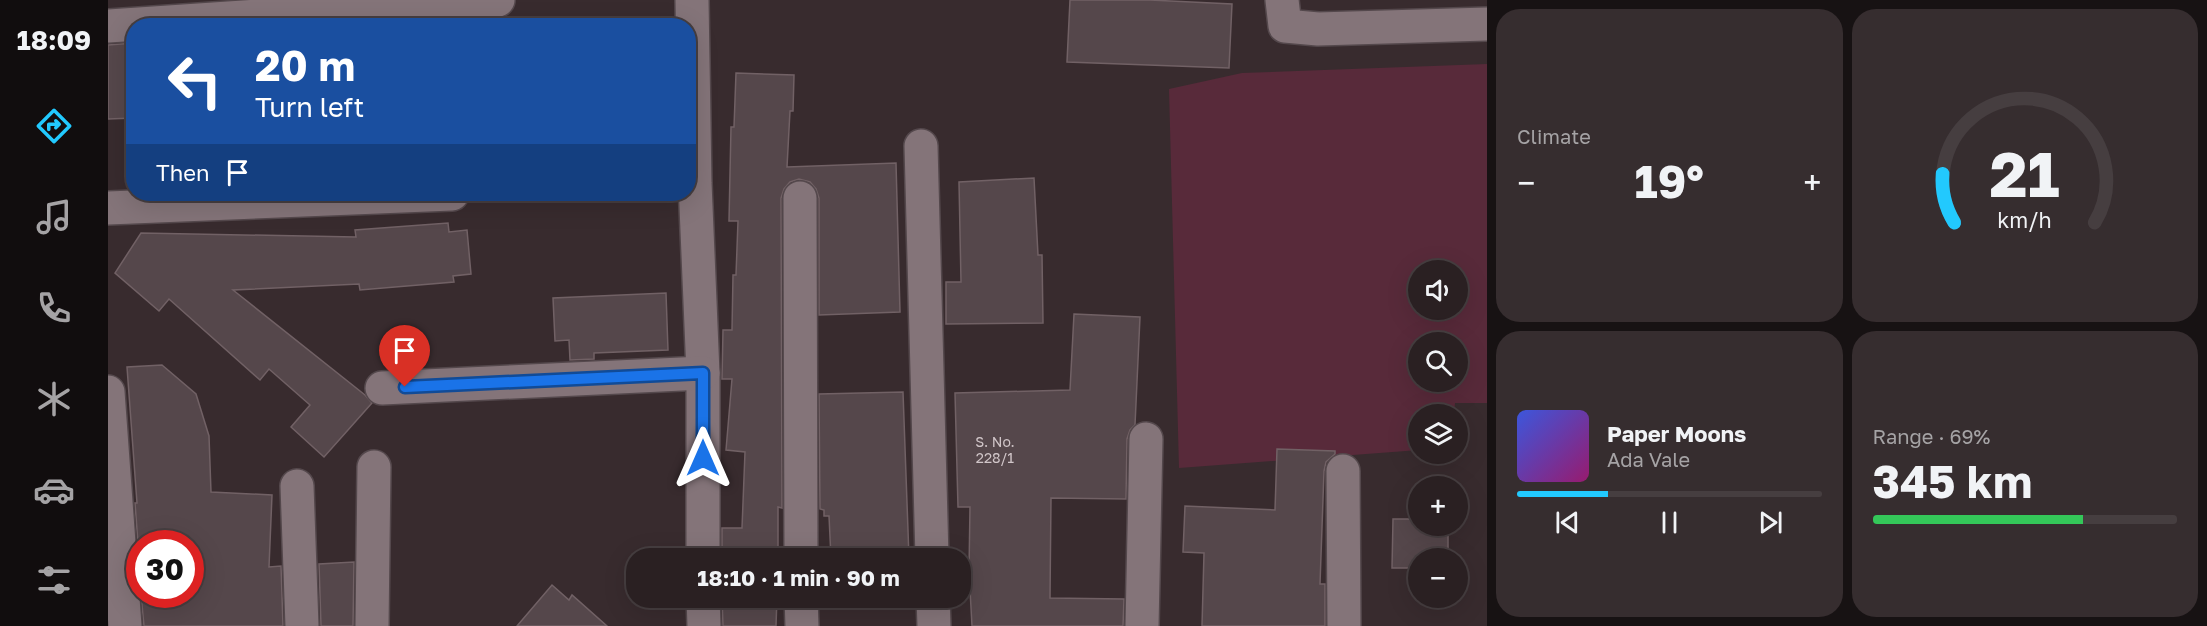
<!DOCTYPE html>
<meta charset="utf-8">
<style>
body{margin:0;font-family:"Golos Text",sans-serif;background:#362d2f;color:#f1f3f6;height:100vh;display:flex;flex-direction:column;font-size:22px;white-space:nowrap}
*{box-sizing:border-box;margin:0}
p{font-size:20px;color:#a5a3a5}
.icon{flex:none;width:33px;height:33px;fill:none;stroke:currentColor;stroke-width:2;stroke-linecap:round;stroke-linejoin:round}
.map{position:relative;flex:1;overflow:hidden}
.side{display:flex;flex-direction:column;gap:9px;padding:9px;background:#171213;width:720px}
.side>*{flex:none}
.top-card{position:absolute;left:18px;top:18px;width:570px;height:183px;border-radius:24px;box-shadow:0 6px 24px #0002,0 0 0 2px #463e40;background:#1a4fa0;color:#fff;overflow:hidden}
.controls{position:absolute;left:1300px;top:260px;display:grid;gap:12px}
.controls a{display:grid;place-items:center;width:60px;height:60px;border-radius:50%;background:#2a2022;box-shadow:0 6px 24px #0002,0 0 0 2px #463e40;font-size:30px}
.speed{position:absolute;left:18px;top:530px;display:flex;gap:12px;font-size:30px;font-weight:700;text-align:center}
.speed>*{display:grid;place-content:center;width:78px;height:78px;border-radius:50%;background:#2a2022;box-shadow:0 6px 24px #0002,0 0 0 2px #463e40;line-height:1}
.speed .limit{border:9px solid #d22;background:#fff;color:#111}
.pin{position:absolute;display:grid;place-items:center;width:51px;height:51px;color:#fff;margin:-62px -26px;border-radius:50% 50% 50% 0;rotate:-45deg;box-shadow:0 0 6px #0007}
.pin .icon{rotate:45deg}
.me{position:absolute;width:66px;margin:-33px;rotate:0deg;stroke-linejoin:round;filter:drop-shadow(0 0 4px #0008)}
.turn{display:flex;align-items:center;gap:21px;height:126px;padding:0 30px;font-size:27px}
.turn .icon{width:78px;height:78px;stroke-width:2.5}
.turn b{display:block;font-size:42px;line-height:51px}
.then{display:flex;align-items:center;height:57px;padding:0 30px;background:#0003;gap:12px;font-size:22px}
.big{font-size:45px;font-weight:700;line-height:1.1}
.side .widget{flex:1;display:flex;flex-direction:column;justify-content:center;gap:9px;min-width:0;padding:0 21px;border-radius:24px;background:#362d2f}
.side .dial{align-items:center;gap:0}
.dial svg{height:156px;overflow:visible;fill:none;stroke:#463e40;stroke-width:7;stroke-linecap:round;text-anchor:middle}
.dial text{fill:#f1f3f6;stroke:none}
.song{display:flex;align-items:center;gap:18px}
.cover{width:72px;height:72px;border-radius:9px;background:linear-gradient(135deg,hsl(230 70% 55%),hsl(320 70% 35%))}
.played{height:6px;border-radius:3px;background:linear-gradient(90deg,#22c9fe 30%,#463e40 30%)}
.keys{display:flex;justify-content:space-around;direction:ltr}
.heat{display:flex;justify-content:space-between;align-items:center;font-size:33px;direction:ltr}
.charge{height:9px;border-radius:4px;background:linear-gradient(90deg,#34c759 69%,#463e40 0)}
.side .tiles{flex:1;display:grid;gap:9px;grid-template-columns:repeat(2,1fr)}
.trip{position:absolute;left:518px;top:548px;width:345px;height:60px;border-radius:24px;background:#2a2022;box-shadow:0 6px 24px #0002,0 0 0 2px #463e40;font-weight:700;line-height:60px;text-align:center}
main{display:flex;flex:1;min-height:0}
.tabs{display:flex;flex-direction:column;width:108px;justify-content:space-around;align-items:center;background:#110d0e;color:#a5a3a5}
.tabs .icon{width:42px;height:42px}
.tabs .active{color:#22c9fe}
.tabs b{font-size:27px;color:#f1f3f6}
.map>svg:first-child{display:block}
</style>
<main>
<nav class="tabs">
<b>18:09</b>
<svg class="icon active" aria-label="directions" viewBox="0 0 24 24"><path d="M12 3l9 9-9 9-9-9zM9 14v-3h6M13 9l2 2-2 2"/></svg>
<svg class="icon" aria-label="music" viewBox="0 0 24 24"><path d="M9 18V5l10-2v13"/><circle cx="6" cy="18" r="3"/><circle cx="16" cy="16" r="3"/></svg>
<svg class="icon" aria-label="phone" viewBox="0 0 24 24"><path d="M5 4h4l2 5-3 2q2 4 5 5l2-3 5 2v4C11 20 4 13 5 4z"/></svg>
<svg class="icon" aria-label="climate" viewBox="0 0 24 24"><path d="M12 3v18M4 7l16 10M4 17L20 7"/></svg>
<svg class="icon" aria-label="car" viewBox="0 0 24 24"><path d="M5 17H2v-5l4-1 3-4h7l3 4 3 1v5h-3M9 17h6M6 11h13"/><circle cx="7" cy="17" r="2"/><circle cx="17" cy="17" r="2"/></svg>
<svg class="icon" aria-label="filters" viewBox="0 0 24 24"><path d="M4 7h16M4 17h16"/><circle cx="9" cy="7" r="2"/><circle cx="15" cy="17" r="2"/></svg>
</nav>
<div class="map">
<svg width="1379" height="626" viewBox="0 0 1379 626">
<rect width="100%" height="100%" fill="#382b2e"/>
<!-- green -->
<path fill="#582a3a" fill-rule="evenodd" d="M 1379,64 L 1379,403 L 1347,403 L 1346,414 L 1311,414 L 1311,450 L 1071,468 L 1061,89 L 1134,73 ZM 1311,270 L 1350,270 L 1350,309 L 1311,309 ZM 1311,342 L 1350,342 L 1350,381 L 1311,381 Z"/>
<!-- building -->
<g fill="#55474b" stroke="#716165" stroke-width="1.5">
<polygon points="962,0 1042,0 1124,4 1121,68 959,62"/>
<polygon points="26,43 26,118 0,119 0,45"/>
<polygon points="628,73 686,75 685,111 682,111 679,167 788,163 792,312 711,315 711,198 708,189 702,182 691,179 682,182 676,189 673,198 674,508 670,507 670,558 614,558 614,528 634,528 637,452 618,450 624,379 614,379 615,330 624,330 625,275 628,275 630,221 621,221 623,127 626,127"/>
<polygon points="926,178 930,255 934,255 935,323 838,324 838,282 853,282 851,182"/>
<polygon points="340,223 341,232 359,230 363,274 345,276 346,282 252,290 251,284 125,290 257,395 264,403 216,457 183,427 202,405 161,369 152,380 61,299 51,311 7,273 33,233 248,237 247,230"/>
<polygon points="558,293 560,350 486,353 486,359 462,360 461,340 447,341 445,298"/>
<polygon points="966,314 1032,317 1027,425 1022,430 1019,439 1018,499 943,498 942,598 1016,599 1015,626 864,626 861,571 862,507 850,507 847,393 962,390"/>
<polygon points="54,365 88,394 101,436 103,492 164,495 161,567 173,566 175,626 36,626 33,594 82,594 82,543 30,543 27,503 29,503 19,367"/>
<polygon points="795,392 801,558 723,558 721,516 716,516 716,510 712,509 711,394"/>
<polygon points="1169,449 1227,451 1227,454 1218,462 1216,471 1212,584 1217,584 1217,626 1094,626 1096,553 1075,552 1077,506 1167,510"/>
<polygon points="1285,519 1311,519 1311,525 1340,525 1340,558 1311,558 1311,568 1284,568"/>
<polygon points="246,562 245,626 213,626 211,564"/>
<polygon points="444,585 461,600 464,595 499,626 409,626"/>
<polygon points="614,597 669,597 668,626 615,626"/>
<polygon points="724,597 802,597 803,603 724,606"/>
</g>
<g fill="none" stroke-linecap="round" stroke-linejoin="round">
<!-- minor casing -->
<g stroke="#54484c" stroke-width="36">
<g id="minor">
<polyline points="584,0 587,183 595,373 595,558"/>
<polyline points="1174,0 1177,26 1210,29 1379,24"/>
<polyline points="0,26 390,0"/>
<polyline points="813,146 824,558"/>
<polyline points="692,198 693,558"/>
<polyline points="0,208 344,194"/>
<polyline points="274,388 595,373"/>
<polyline points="0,392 17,626"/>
<polyline points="1235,471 1236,626"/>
<polyline points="189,486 194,626"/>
<polyline points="595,597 596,626"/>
<polyline points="693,597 694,626"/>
<polyline points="825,597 826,626"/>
<polyline points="264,626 266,467"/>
<polyline points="1034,626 1038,439"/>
</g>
</g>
<!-- minor -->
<use href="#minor" stroke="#847479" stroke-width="33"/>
</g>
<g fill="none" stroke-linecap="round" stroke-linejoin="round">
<!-- route casing -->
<g stroke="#114b97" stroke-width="15">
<polyline id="route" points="297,387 595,373 595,458"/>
</g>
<!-- route -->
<use href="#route" stroke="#1a73e8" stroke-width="10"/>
</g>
<g text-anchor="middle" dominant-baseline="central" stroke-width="6" stroke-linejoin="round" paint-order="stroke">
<!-- number labels -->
<g font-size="14" fill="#d1c6c9">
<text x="887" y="441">S. No.<tspan x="887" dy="16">228/1</tspan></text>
</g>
</g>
</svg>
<div class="controls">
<a><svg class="icon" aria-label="sound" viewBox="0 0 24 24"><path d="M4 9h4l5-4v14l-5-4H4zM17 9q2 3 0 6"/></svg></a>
<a><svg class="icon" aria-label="search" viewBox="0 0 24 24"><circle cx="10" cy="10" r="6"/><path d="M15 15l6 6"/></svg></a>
<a><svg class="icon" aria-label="layers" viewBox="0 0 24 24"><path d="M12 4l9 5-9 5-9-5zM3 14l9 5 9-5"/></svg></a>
<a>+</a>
<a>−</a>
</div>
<div class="speed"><div class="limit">30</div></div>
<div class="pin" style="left:297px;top:387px;background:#d93025"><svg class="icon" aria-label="arrive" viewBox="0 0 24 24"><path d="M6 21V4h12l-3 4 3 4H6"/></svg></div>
<svg class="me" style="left:595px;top:458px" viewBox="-20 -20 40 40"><path d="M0-17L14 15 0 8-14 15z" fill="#1a73e8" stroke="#fff" stroke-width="4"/></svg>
<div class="trip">18:10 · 1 min · 90 m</div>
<div class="top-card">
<div class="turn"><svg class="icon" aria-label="left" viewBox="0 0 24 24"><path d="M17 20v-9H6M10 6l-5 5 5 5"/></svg><div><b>20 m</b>Turn left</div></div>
<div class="then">Then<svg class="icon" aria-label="arrive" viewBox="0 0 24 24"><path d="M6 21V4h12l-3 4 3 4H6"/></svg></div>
</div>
</div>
<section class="side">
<div class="tiles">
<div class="widget"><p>Climate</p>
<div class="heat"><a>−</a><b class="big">19°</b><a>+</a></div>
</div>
<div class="widget dial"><svg viewBox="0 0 100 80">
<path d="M14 69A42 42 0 1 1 86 69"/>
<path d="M14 69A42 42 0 0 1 8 44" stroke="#22c9fe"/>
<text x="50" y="56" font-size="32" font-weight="700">21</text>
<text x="50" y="72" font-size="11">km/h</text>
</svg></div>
<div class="widget">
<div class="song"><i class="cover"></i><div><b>Paper Moons</b><p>Ada Vale</p></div></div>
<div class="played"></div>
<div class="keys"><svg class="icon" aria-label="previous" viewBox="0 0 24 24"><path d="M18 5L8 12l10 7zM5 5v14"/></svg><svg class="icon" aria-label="pause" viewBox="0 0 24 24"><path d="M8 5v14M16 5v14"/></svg><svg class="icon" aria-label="next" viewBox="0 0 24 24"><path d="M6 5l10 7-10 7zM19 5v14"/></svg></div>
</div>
<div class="widget"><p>Range · 69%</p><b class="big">345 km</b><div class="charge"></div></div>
</div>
</section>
</main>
